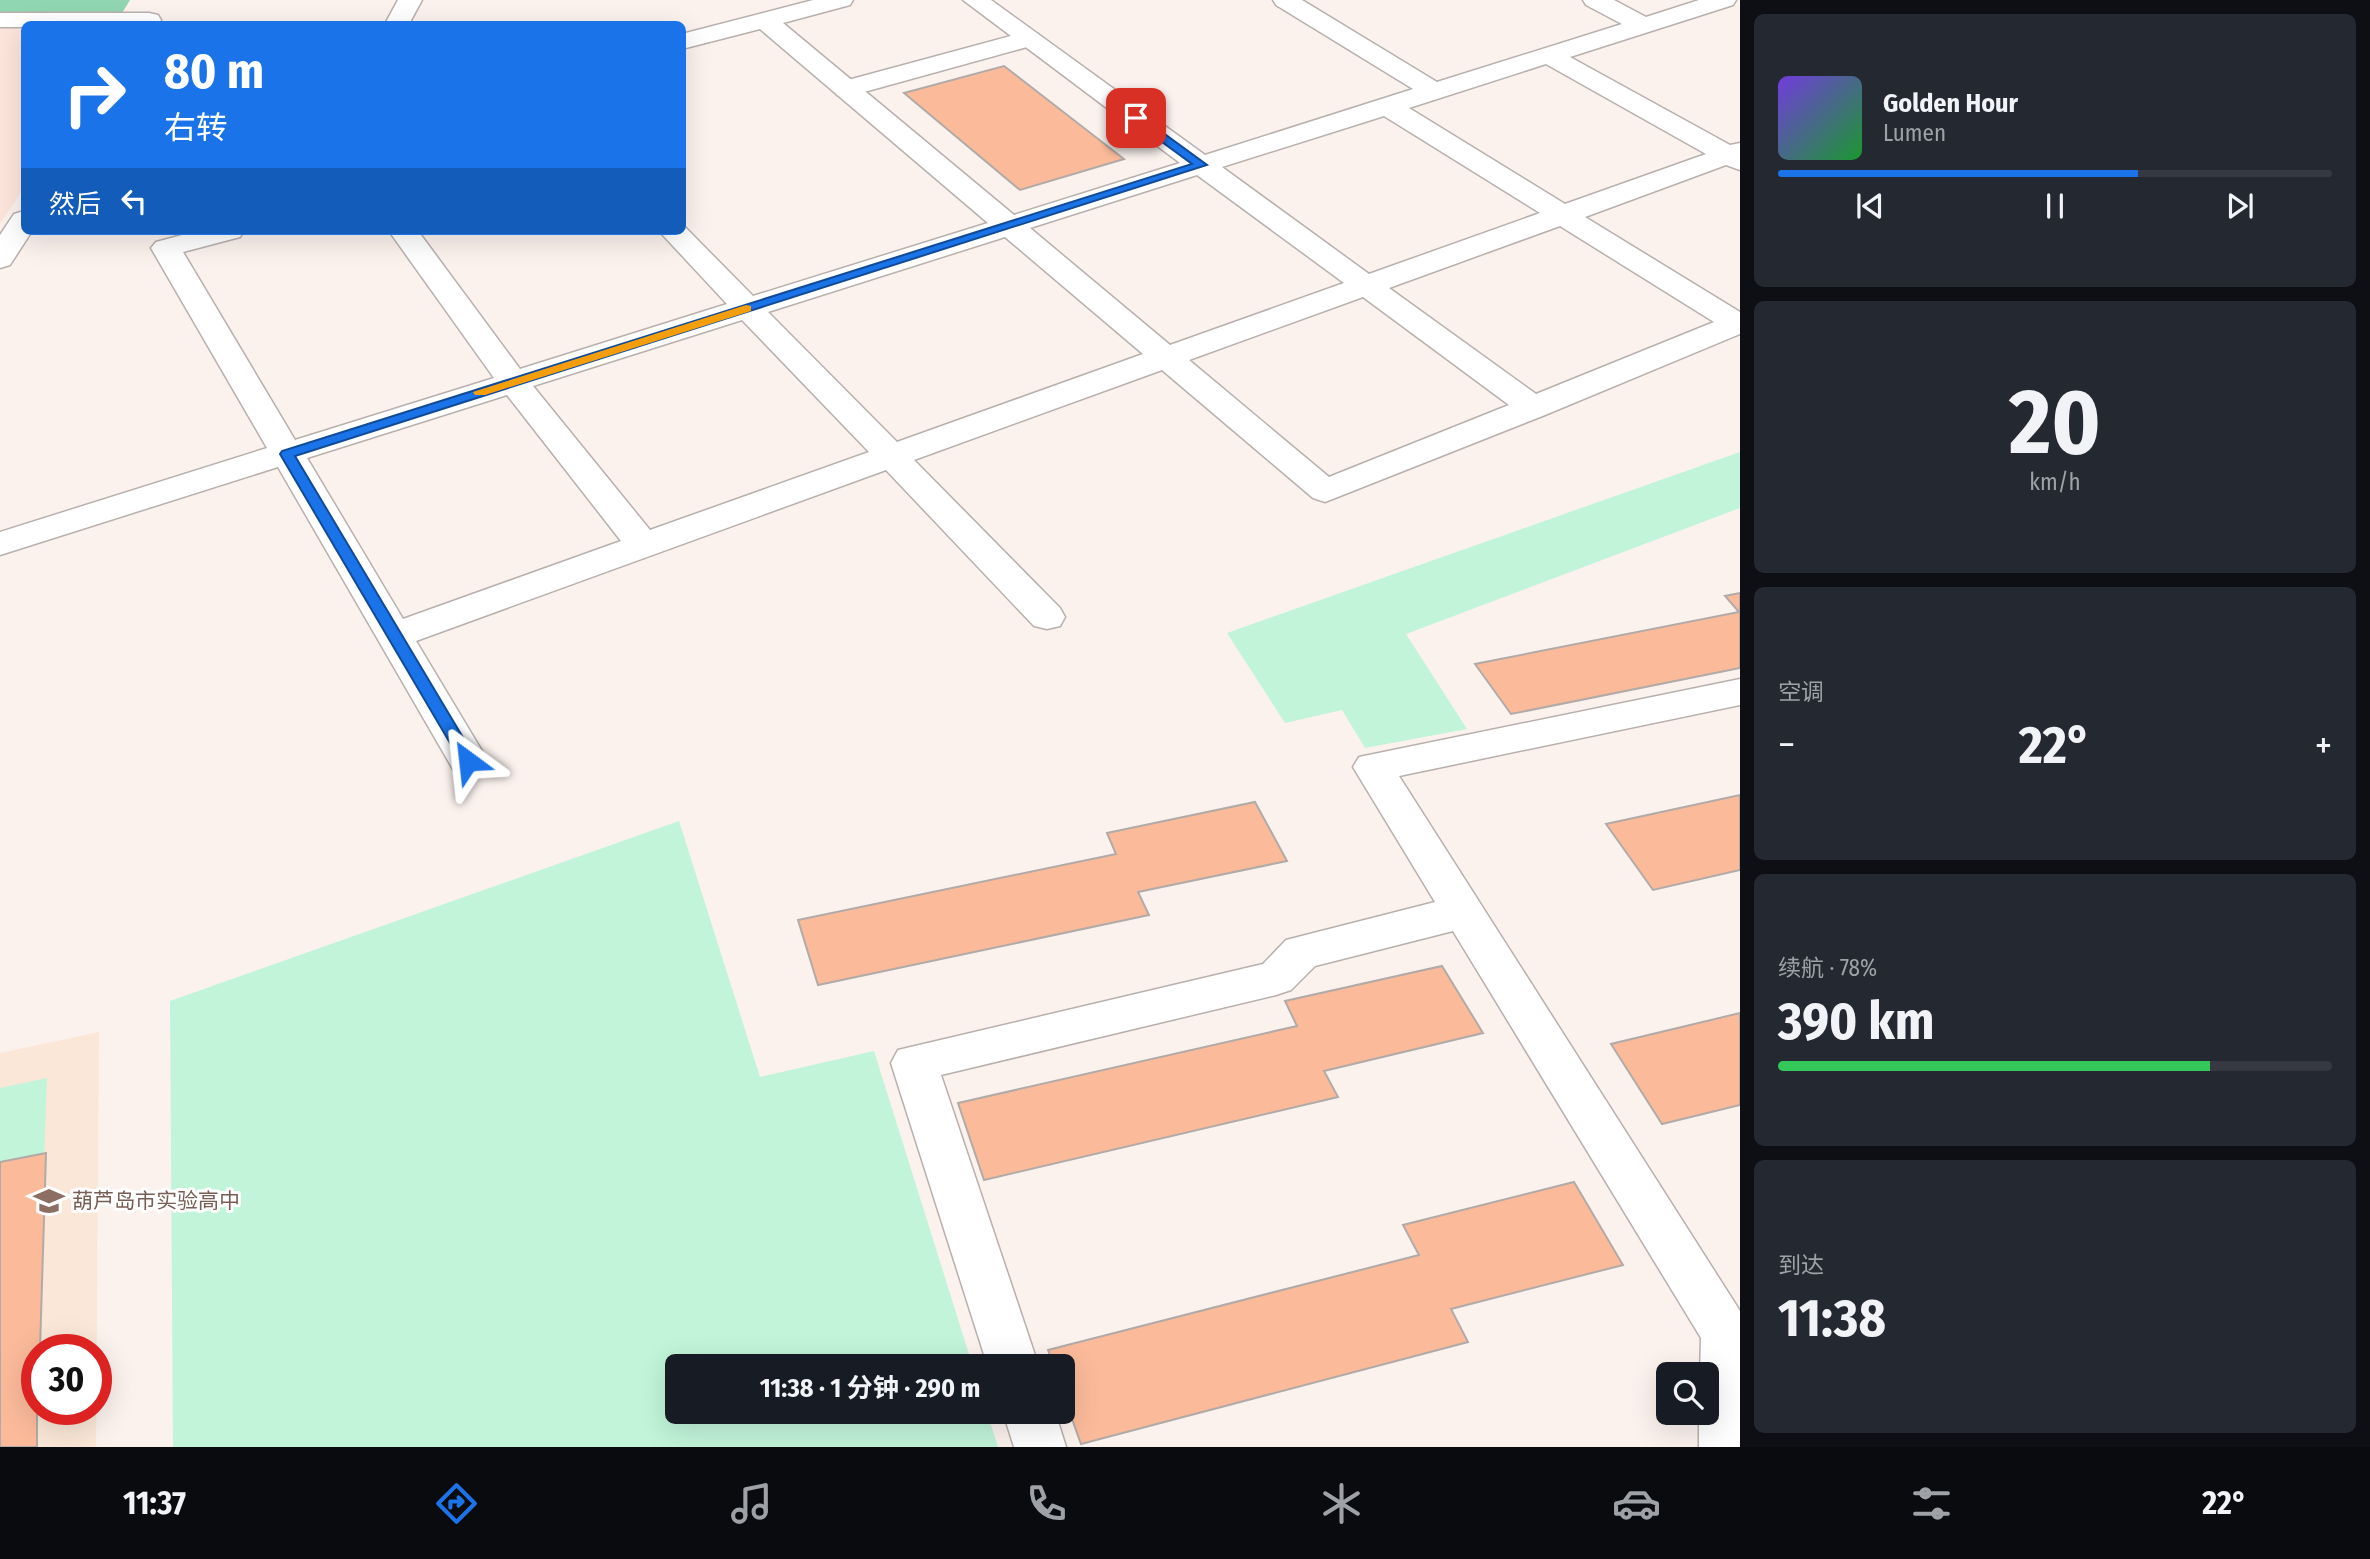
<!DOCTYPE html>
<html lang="zh">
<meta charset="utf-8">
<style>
body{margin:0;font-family:"Fira Sans Condensed","Noto Sans SC",sans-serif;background:#242831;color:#f1f3f6;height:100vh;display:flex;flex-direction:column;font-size:26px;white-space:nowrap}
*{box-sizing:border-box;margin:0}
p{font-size:23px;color:#9ea1a6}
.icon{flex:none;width:38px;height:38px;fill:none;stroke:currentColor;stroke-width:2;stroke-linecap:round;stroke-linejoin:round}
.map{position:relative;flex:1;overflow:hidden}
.side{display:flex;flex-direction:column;gap:14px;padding:14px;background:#0d0f14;width:630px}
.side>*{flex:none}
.guide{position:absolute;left:21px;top:21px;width:665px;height:214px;border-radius:10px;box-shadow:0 7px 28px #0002;background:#1a73e8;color:#fff;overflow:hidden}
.tools{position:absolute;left:1656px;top:1362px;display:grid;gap:14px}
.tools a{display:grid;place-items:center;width:63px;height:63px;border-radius:10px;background:#171b24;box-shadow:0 7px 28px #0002;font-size:35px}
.speed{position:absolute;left:21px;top:1334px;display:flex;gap:14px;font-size:35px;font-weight:700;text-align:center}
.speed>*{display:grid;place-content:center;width:91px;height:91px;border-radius:50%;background:#171b24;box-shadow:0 7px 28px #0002;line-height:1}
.speed .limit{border:10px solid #d22;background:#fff;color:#111}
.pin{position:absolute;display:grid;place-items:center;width:60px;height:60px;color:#fff;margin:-30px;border-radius:14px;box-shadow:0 4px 10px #0006}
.me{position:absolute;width:77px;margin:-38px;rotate:330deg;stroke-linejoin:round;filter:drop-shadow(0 0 5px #0008)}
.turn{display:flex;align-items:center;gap:24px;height:147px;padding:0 28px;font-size:32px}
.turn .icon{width:91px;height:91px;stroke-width:2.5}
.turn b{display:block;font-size:49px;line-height:60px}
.then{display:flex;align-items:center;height:66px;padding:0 28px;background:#0003;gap:14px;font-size:26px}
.big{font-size:52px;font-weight:700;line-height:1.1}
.side .tile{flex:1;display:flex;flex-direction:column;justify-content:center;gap:10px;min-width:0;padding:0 24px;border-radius:10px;background:#242831}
.side .dial{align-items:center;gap:0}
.dial b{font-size:91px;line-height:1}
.song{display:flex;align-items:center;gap:21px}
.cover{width:84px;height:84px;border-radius:10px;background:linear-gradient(135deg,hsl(260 70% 55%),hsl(130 70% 35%))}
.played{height:7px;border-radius:4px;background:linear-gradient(90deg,#1a73e8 65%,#363941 65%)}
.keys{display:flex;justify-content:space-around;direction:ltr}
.heat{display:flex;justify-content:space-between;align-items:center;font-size:38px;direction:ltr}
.charge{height:10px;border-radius:5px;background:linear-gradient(90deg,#34c759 78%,#363941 0)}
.trip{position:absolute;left:665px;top:1354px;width:410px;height:70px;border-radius:10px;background:#171b24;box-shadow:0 7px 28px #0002;font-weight:700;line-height:70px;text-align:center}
.menu{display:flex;height:112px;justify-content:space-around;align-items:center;background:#090b0e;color:#9ea1a6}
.menu .icon{width:49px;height:49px}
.menu .selected{color:#1a73e8}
.menu b{font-size:32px;color:#f1f3f6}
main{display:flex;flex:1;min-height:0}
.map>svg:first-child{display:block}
</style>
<main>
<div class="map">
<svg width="1740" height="1447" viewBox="0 0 1740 1447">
<rect width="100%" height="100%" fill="#fbf2ee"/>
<!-- commercial -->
<polygon fill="#fde5dc" points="0,28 24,28 24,188 0,224"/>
<!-- education -->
<path fill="#fae7d7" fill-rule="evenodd" d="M 99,1032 L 96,1447 L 0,1447 L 0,1053 ZM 37,1349 L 96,1349 L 96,1409 L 37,1409 Z"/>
<!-- green -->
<g fill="#c1f4d9">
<polygon points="1740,452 1740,508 1406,634 1467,729 1365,748 1342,710 1285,723 1227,633"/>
<polygon points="679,821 760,1077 874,1051 973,1367 677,1367 677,1412 987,1412 998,1447 173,1447 170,1001"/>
<polygon points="47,1078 37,1349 0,1447 0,1088"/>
</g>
<!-- forest -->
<polygon fill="#91d6b3" points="0,0 130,0 122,13 0,12"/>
<!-- building -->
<g fill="#fbbb9b" stroke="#b2aaa6" stroke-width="2">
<polygon points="1004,66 1124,159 1020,190 904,93"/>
<polygon points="1740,593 1740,668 1511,714 1475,664 1739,612 1725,596"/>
<polygon points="1740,795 1740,870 1653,890 1606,824"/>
<polygon points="1255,802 1287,861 1138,892 1149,915 818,985 798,920 1116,854 1107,833"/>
<polygon points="1442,966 1483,1033 1324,1071 1338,1097 984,1180 958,1103 1297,1026 1285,1001"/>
<polygon points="1740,1013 1740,1105 1662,1124 1611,1044"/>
<polygon points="46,1153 40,1349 37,1349 37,1447 0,1447 0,1162"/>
<polygon points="1574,1182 1623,1265 1451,1309 1468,1342 1081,1444 1062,1391 1062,1367 1054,1367 1048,1350 1419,1255 1403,1225"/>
</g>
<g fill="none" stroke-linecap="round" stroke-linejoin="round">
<!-- pedestrian casing -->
<g stroke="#b8b0ac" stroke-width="3">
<polygon id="pedestrian" points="1029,31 1038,34 1042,39 1038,44 846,97 837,95 833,89 837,83"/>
</g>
<!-- minor casing -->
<g stroke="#b8b0ac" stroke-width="3">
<g id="minor">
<polygon points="398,0 422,0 409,24 385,24"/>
<path d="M 813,0 L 853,0 L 850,5 L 783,23 L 1014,215 L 1180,163 L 963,0 L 991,0 L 1205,155 L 1413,89 L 1276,5 L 1273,0 L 1302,0 L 1437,82 L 1622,24 L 1586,5 L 1583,0 L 1614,0 L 1646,17 L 1699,0 L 1736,0 L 1733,5 L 1570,57 L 1730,145 L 1740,143 L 1740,170 L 1726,165 L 1585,217 L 1740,312 L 1740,334 L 1545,415 L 1325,502 L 1313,498 L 1162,370 L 914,460 L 1060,608 L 1065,617 L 1060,626 L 1047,629 L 1034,626 L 886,470 L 416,641 L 488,761 L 482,771 L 468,775 L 454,771 L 278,467 L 0,555 L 0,532 L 267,448 L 151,248 L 156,242 L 197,231 L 244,231 L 240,237 L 183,252 L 295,440 L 494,378 L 389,231 L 418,231 L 520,369 L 727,304 L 659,231 L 682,231 L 683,225 L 753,296 L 988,223 L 760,29 L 682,49 L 682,34 ZM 1546,64 L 1706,154 L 1565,204 L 1409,108 ZM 1384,116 L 1540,213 L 1369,274 L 1222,167 ZM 1197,175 L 1344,283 L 1170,345 L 1030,228 ZM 1560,226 L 1714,322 L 1536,394 L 1389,288 ZM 1005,237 L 1143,354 L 897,442 L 768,312 ZM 1363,297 L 1509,405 L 1329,477 L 1189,360 ZM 742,320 L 869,452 L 650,530 L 533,386 ZM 507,395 L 621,541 L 403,619 L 307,458 Z"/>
<polygon points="1740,679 1740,705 1399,776 1740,1311 1740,1447 1699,1447 1699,1412 1706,1412 1706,1374 1700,1374 1701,1338 1453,931 1315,966 1291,990 1276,995 941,1075 1039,1367 988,1367 891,1063 898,1050 1263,964 1286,940 1435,902 1353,767 1359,757"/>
<polygon points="1003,1412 1055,1412 1066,1447 1014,1447"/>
</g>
</g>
<!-- tertiary casing -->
<g stroke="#b8b0ac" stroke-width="3">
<g id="tertiary">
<polygon points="0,13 149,13 158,15 161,20 158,24 24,24 24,27 0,27"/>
<polygon points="24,211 24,231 32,231 10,265 0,268 0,235 14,214"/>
</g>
</g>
<!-- pedestrian -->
<use href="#pedestrian" fill="#fff" fill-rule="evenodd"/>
<!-- minor -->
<use href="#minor" fill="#fff" fill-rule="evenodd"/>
<!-- tertiary -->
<use href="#tertiary" fill="#fff" fill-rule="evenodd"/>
</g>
<!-- route -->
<polygon fill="#1a73e8" stroke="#114b97" stroke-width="2" points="1132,116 1140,116 1207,165 295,456 477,761 468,767 463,765 280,454 282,451 1192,164 1132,120"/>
<!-- slow -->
<polygon fill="#f59e0b" points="746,305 751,306 751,311 485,395 475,395 473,392"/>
<!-- icons -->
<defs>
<g id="school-bare" transform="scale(2.415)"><path d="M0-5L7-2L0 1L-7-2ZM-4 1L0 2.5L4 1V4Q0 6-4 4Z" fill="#8d6e63" stroke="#fff" stroke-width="2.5" paint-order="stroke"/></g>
</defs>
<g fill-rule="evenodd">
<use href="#school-bare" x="49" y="1201"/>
</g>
<g text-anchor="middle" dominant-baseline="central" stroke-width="6" stroke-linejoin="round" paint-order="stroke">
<!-- near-education labels -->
<g font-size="21" fill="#785e54" stroke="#fff" text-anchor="start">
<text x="72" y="1201">葫芦岛市实验高中</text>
</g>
</g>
</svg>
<div class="tools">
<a><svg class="icon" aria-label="search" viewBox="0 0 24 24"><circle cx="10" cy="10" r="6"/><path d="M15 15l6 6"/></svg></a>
</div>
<div class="speed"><div class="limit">30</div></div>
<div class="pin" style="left:1136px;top:118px;background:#d93025"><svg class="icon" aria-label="arrive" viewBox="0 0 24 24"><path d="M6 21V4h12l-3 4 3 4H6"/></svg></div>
<svg class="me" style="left:468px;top:761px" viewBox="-20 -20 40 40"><path d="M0-17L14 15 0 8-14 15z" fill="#1a73e8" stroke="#fff" stroke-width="4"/></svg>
<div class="trip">11:38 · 1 分钟 · 290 m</div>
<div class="guide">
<div class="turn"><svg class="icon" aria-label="right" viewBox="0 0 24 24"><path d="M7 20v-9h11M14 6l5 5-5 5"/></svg><div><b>80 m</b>右转</div></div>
<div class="then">然后<svg class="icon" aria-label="left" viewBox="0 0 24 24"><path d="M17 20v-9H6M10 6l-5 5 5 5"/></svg></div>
</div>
</div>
<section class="side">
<div class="tile">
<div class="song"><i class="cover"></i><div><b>Golden Hour</b><p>Lumen</p></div></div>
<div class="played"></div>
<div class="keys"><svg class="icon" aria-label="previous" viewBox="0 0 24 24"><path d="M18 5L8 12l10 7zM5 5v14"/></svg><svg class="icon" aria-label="pause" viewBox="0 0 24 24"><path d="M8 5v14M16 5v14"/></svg><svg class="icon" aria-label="next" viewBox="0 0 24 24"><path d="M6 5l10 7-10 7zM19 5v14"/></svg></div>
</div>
<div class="tile dial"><b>20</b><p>km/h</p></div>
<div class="tile"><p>空调</p>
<div class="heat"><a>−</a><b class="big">22°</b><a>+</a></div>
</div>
<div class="tile"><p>续航 · 78%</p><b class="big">390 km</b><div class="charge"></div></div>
<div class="tile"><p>到达</p><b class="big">11:38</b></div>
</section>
</main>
<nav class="menu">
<b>11:37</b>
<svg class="icon selected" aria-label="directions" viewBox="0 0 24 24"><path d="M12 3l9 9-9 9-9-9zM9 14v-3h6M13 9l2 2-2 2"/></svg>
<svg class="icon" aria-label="music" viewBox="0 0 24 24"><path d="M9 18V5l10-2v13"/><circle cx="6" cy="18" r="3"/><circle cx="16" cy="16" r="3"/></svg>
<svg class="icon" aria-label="phone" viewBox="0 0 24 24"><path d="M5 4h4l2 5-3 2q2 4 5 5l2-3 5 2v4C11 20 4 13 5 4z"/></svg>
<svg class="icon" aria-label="climate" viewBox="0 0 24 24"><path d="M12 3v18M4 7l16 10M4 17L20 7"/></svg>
<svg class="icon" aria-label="car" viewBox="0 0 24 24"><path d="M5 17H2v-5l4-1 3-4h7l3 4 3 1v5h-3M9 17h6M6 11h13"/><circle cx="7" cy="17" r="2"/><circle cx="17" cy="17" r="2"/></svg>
<svg class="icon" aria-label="filters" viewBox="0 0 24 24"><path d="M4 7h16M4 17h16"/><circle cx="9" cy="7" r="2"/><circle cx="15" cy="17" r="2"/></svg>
<b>22°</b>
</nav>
